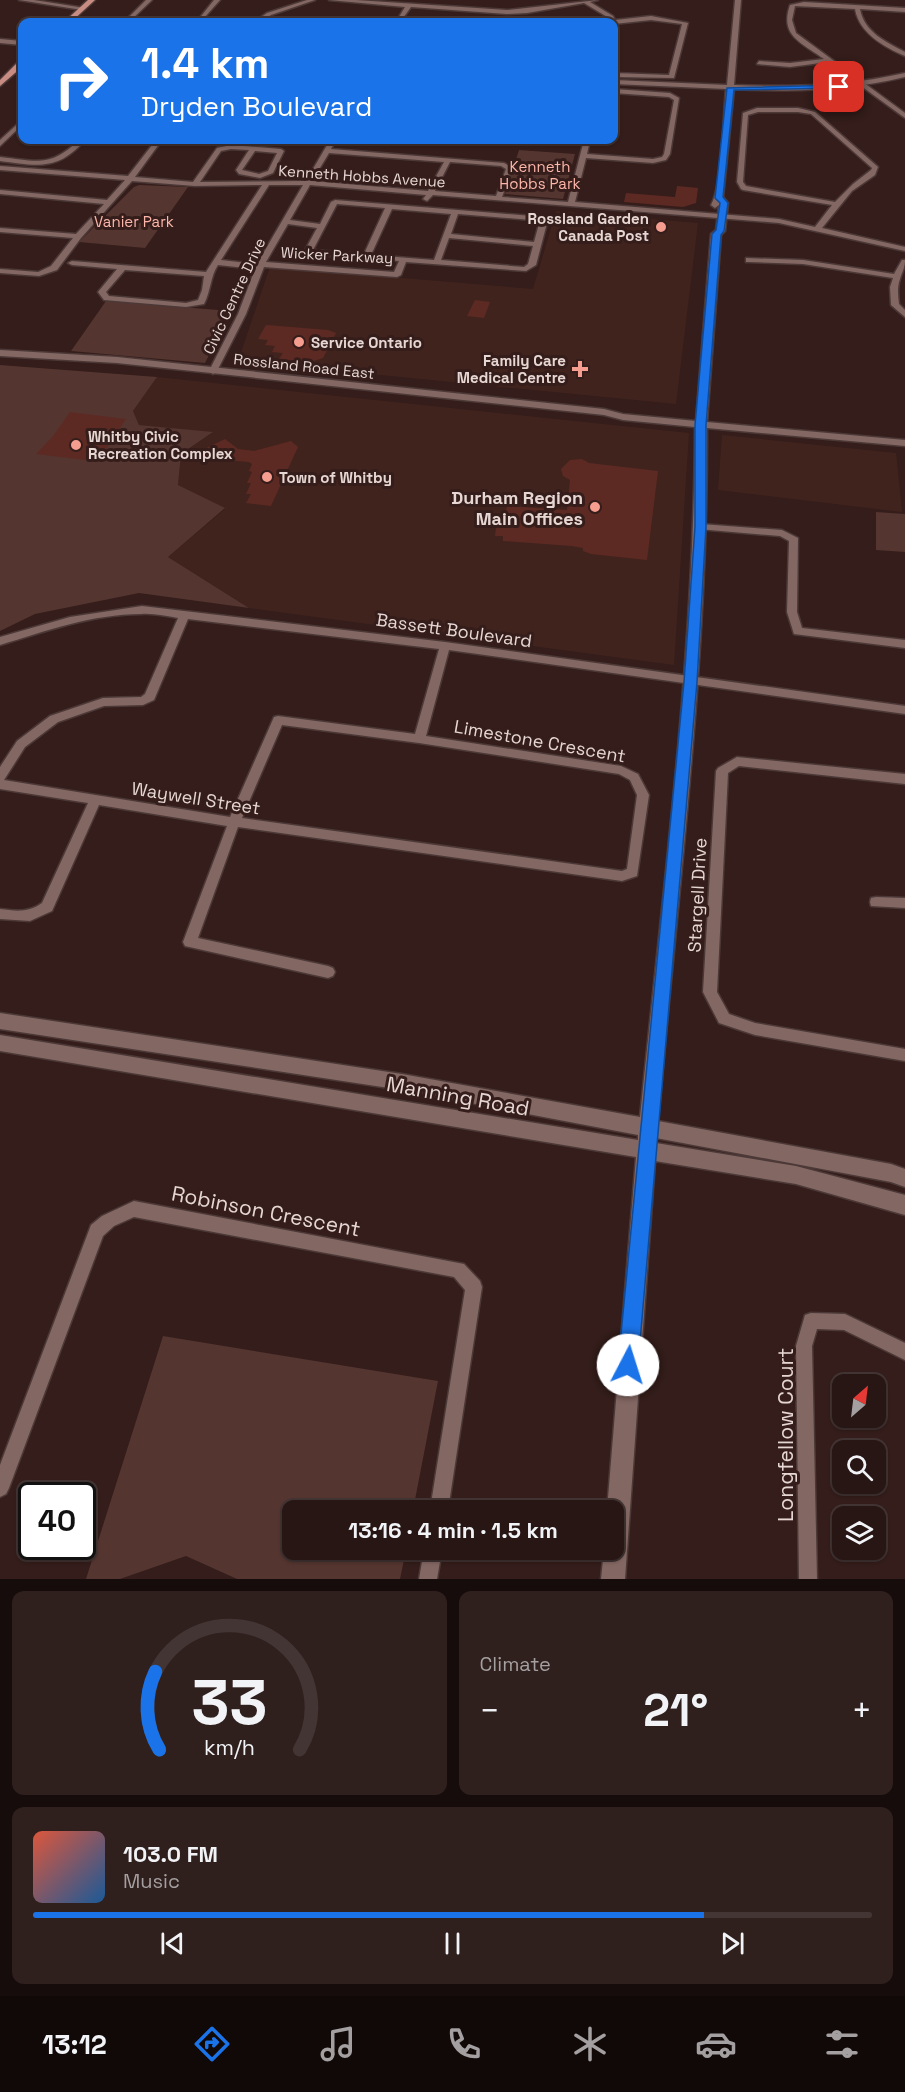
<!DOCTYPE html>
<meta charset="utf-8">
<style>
body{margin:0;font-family:"Space Grotesk",sans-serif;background:#2f1f1d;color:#f1f3f6;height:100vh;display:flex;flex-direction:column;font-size:22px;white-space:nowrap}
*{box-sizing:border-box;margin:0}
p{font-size:20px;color:#a49fa0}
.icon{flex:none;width:33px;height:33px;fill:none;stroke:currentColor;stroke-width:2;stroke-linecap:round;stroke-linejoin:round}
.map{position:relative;height:1579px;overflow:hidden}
.panel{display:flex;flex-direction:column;gap:12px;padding:12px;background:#150c0b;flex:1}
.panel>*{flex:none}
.hud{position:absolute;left:18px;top:18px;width:600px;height:126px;border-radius:12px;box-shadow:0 2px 4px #0004,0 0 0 2px #433534;background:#1a73e8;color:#fff;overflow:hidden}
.needle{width:39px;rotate:28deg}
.fabs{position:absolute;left:832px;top:1374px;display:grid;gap:12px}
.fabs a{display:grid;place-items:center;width:54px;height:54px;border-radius:12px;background:#271614;box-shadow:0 2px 4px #0004,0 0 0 2px #433534;font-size:30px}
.speed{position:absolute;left:18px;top:1482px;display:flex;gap:12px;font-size:30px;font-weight:700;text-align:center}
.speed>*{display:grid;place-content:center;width:78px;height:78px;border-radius:50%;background:#271614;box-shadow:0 2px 4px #0004,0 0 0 2px #433534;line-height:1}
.speed .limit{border:3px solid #111;border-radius:9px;background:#fff;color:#111}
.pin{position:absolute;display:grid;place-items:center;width:51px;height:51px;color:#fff;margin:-26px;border-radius:12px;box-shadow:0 3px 9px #0006}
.me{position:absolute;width:66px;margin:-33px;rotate:5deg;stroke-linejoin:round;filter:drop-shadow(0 0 4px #0008)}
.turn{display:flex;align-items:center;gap:21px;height:126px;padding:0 24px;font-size:27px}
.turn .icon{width:78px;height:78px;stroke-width:2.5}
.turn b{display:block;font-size:42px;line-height:51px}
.big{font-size:45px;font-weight:800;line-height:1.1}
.panel .tile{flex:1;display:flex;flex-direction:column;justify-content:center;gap:9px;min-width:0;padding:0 21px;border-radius:12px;background:#2f1f1d}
.panel .dial{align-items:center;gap:0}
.dial svg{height:156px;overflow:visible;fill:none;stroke:#433534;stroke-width:7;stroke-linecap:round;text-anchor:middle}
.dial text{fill:#f1f3f6;stroke:none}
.song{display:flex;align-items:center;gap:18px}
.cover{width:72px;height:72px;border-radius:9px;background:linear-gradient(135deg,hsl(10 70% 55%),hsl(210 70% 35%))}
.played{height:6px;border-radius:3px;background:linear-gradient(90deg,#1a73e8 80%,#433534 80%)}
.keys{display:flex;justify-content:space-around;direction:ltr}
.heat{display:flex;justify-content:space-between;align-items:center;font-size:33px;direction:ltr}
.panel .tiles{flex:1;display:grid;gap:12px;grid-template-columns:1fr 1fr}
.tile:last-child{grid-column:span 2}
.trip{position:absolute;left:282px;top:1500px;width:342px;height:60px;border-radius:12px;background:#271614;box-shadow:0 2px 4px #0004,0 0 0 2px #433534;font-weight:800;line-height:60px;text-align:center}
.tabs{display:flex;height:96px;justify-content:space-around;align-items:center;background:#100908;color:#a49fa0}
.tabs .icon{width:42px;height:42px}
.tabs .selected{color:#1a73e8}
.tabs b{font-size:27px;color:#f1f3f6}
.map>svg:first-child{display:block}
</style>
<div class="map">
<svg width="905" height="1579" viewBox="0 0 905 1579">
<rect width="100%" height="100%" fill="#341d1a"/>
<!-- built -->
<g fill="#41231e">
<polygon points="556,211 698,223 676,404 238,361 270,267 533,289"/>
<polygon points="157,377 689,433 674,665 249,608 168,557 225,509 178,485 181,454 212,433 139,425 133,411"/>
<polygon points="722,435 896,453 902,512 718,490"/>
</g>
<!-- green -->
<g fill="#543530">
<polygon points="519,150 575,154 563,199 505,194"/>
<polygon points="139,185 188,187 145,248 79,242 134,187"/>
<polygon points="106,301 231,311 205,363 71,351"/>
<polygon points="0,365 157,377 133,411 139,425 213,432 181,454 178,485 225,508 168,557 249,608 139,593 35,614 0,631"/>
<polygon points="876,512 905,514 905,552 876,550"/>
<polygon points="163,1336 438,1381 413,1510 292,1510 292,1550 406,1550 400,1579 237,1579 186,1556 120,1579 86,1579"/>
</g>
<!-- building -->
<g fill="#5d2a23">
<polygon points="677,186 698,188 696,203 683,207 624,202 626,193 675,197"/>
<polygon points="475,300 490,302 484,318 467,316"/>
<polygon points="266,325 328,330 336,333 323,358 311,362 279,359 283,353 272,352 275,346 265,345 268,340 258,339"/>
<polygon points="70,412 126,419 101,457 89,455 85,460 36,454 53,436"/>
<polygon points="225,439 238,449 254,451 291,441 298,447 271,506 246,503 251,494 246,494 251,483 247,483 252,472 249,471 252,464 249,462 188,457"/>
<polygon points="582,459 589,463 658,471 647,560 591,554 583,551 583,548 572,546 503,541 503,536 495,536 497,520 504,520 507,506 567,510 570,480 563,476 561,469 570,460"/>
</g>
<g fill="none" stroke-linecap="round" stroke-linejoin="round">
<!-- street casing -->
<g stroke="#4c3937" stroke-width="3">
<g id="street">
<polygon points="19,0 34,0 85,8 82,10"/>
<polygon points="146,0 152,0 129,22 124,22"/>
<polygon points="214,0 220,0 204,18 217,22 198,20"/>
<polygon points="307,0 315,0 271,15 260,22 254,22 267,13"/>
<polygon points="329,0 356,0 507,10 598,0 590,2 613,16 615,20 651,16 688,23 674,78 614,77 614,73 669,75 682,24 651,20 614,24 611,22 609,18 584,3 527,13 507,14 411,7 400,22 396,22 405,7"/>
<path d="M 804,2 L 905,8 L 905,12 L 860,9 C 864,32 886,42 905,52 L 905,56 C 884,47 859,33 855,9 L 795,6 L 792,20 L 796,33 L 905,113 L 905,118 L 828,62 L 790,67 L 757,64 L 759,61 L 790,63 L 824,59 C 802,43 779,36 790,5 Z"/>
<polygon points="0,39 22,41 22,45 0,43"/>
<path d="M 614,89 L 670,93 L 679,98 L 670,154 L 666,160 L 653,163 L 586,158 L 575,202 L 779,219 L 815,227 L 832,205 L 743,190 L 741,189 L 737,182 L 743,113 L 757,108 L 798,108 L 815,112 L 878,167 L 875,175 L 852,191 L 822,228 L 905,247 L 905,251 L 779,223 L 433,195 L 427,201 L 423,199 L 426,195 L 310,185 L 290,220 L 320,224 L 331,202 L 335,200 L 532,216 L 547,223 L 536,265 L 526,271 L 406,262 L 401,275 L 397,277 L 264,267 L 246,314 L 217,371 L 213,374 L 209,371 L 238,314 L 255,269 L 218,265 C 210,277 211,291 204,304 L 186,307 L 104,300 L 98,292 L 117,269 L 72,265 L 68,263 L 72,261 L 206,272 L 262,185 L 195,186 L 132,181 L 81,238 L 57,270 L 39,276 L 0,273 L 0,269 L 38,272 L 51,266 L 73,238 L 0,232 L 0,228 L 76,234 L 104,204 L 0,194 L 0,190 L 107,200 L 125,180 L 0,170 L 0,166 L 128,176 L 156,140 L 162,140 L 135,177 L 193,182 L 217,148 L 231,145 L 281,149 L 284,151 L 273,173 L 260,178 L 239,174 L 236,170 L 249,150 L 231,149 L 221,151 L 200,182 L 306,181 L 330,140 L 336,140 L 331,149 L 504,163 L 513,168 L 502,197 L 568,202 L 584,140 L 590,140 L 587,154 L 653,159 L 662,157 L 664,154 L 674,100 L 669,97 L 614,93 ZM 758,112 L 798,112 L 811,114 L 872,168 L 871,170 L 853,184 L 835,202 L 746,186 L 743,182 L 748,115 ZM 255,151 L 277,153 L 268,171 L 259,174 L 242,170 ZM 329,153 L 444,162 L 428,191 L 312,181 ZM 450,162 L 501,166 L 506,169 L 496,196 L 435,191 ZM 269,185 L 303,185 L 257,264 L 221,260 ZM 337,204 L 385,208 L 364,254 L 313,250 ZM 392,209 L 451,214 L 434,260 L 371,255 ZM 458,214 L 531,220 L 539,224 L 534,242 L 451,234 ZM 288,224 L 317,228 L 304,252 L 305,254 L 399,261 L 394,272 L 266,262 ZM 449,238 L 533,246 L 528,264 L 524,267 L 441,260 ZM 125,270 L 204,276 L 202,290 L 198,300 L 186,303 L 109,296 L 106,292 Z"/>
<polygon points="22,120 22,125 0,146 0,140"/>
<path d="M 79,140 L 85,140 C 58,171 38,166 0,161 L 0,157 C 37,161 50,168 79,140 Z"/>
<path d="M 746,258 L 803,260 L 894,274 L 902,260 L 905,260 C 905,268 902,272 900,279 C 897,287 898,296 899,304 L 905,310 L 905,317 L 891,305 L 890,287 L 893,278 L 803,264 L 749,262 L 746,262 Z"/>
<polygon points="701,524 782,530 798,538 797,612 802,628 905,640 905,648 794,634 787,612 789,541 780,536 698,529 696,527"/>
<path d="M 142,606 L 445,642 L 905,706 L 905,714 L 449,650 L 426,736 L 621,766 L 638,774 L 649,795 L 637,876 L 622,881 L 238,827 L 198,938 L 328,966 L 333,968 L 335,972 L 333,976 L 328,978 L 185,946 L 183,942 L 227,826 L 99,805 L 52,911 L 30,921 L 0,919 L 0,909 C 16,911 28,913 42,903 L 88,803 L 0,789 L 0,767 L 17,741 L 50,716 L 103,698 L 141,697 L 145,694 L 178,618 C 166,616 153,613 141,614 C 93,614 46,631 0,645 L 0,637 L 70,617 ZM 188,619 L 439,649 L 415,734 L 278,716 L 274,717 L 230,817 L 4,780 L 25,747 L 58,722 L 104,706 L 143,705 L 154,700 ZM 282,725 L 419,743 L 619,774 L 630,780 L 637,795 L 627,869 L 622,871 L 242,818 Z"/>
<polygon points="737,757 905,774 905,784 739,766 728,773 717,992 729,1014 755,1023 905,1049 905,1061 755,1035 719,1023 703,992 716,771 718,768"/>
<polygon points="876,897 905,898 905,908 871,906 870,902 871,898"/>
<polygon points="134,1201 464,1264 480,1281 482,1287 448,1510 430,1510 465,1290 454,1277 134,1217 114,1226 103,1236 9,1488 6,1494 0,1497 0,1465 91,1225 102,1216"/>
<polygon points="811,1313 845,1314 905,1343 905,1360 844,1330 817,1329 812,1346 817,1579 799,1579 796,1346 805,1315"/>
<polygon points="424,1550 442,1550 437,1579 419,1579"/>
</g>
</g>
<!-- secondary casing -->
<g stroke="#4c3937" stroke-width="3">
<path id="secondary" d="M 735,0 L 741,0 L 734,85 C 793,87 848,86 905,73 L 905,77 C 847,91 793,92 734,89 L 723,197 L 728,203 L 725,231 L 721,235 L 707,422 L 905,440 L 905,446 L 707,428 C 708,660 678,891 658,1121 L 891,1164 L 905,1169 L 905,1187 L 891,1182 L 656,1138 L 656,1143 L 796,1166 L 905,1195 L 905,1215 L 796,1184 L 655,1161 L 625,1579 L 601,1579 L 604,1550 L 614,1550 L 614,1510 L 607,1510 L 636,1157 L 0,1051 L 0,1035 L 638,1140 L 638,1135 L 402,1090 L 0,1029 L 0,1013 L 402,1074 L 640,1117 C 663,888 694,658 695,427 L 623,420 L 604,415 L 117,363 L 0,356 L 0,350 L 117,357 L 604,409 L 623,414 L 696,421 L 711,234 L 716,230 L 719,205 L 715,208 L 711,205 C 723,183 723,117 726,89 L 614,84 L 614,80 L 727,85 Z"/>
</g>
<!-- primary casing -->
<g stroke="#4c3937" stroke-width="3">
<g id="primary">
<polygon points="88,0 95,0 71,22 64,22"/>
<polygon points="19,61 22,61 22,67 0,86 0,80"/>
</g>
</g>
<!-- street -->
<use href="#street" fill="#836763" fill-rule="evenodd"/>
<!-- secondary -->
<use href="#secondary" fill="#836763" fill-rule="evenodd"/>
<!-- primary -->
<use href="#primary" fill="#c98c83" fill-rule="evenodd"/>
</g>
<!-- route -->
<polygon fill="#1a73e8" stroke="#114b97" stroke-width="1.5" points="839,85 841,88 734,90 723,197 728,203 724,231 721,235 706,425 706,527 697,682 638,1365 635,1372 628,1375 621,1372 618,1365 684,682 695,527 695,425 712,234 716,230 720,203 715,198 727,88"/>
<!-- markers -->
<g fill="#f59d8f" stroke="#341d1a" stroke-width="2">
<circle cx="661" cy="227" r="6"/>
<circle cx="299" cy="342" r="6"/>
<path d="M577 360h6v6h6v6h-6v6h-6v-6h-6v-6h6z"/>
<circle cx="76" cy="445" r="6"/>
<circle cx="267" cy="477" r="6"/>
<circle cx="595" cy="507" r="6"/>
</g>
<g text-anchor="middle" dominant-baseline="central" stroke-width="6" stroke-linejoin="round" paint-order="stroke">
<!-- far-park labels -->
<g font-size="15" fill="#fdb6aa" stroke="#341d1a">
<text x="540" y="166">Kenneth<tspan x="540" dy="17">Hobbs Park</tspan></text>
<text x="134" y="221">Vanier Park</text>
</g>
<!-- far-street labels -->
<g font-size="15" fill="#e7d7d4" stroke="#341d1a">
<text transform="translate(362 176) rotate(4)">Kenneth Hobbs Avenue</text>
<text transform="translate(337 255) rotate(3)">Wicker Parkway</text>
<text transform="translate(234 296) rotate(-65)">Civic Centre Drive</text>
<text transform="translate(304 366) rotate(6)">Rossland Road East</text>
</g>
<!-- far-poi labels -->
<g font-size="15" font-weight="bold" fill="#e7d7d4" stroke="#341d1a" text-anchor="start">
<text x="649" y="218" text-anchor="end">Rossland Garden<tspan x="649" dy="17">Canada Post</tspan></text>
<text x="311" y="342">Service Ontario</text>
<text x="566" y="360" text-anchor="end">Family Care<tspan x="566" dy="17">Medical Centre</tspan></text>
<text x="88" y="436">Whitby Civic<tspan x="88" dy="17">Recreation Complex</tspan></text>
<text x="279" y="477">Town of Whitby</text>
</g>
<!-- poi labels -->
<g font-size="18" font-weight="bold" fill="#e7d7d4" stroke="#341d1a" text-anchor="end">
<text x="583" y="497">Durham Region<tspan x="583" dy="21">Main Offices</tspan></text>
</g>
<!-- street labels -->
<g font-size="18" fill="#e7d7d4" stroke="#341d1a">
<text transform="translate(454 630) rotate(8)">Bassett Boulevard</text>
<text transform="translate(540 741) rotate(10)">Limestone Crescent</text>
<text transform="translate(196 798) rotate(9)">Waywell Street</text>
<text transform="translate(697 895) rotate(-87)">Stargell Drive</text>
</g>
<!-- near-street labels -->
<g font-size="21" fill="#e7d7d4" stroke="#341d1a">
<text transform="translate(458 1096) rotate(10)">Manning Road</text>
<text transform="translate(266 1211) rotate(11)">Robinson Crescent</text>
<text transform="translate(785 1435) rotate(-90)">Longfellow Court</text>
</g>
</g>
</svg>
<div class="fabs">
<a><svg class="needle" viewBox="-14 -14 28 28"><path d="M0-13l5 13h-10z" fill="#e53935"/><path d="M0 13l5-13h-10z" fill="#a49fa0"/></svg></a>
<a><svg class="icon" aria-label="search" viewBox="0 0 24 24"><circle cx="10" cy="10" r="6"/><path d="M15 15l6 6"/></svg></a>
<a><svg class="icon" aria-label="layers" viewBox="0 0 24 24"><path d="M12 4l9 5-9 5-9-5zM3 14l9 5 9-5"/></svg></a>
</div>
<div class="speed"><div class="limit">40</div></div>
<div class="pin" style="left:839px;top:87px;background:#d93025"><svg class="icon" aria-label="arrive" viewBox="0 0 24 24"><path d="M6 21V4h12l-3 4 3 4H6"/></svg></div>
<svg class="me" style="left:628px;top:1365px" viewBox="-20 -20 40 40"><circle r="19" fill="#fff"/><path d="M0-13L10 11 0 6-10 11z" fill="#1a73e8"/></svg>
<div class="trip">13:16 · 4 min · 1.5 km</div>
<div class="hud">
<div class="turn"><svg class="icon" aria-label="right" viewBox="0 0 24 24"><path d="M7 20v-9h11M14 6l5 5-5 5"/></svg><div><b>1.4 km</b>Dryden Boulevard</div></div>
</div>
</div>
<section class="panel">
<div class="tiles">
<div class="tile dial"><svg viewBox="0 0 100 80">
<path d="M14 69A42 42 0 1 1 86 69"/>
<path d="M14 69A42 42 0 0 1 12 29" stroke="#1a73e8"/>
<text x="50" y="56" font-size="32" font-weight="700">33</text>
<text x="50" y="72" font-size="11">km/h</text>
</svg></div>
<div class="tile"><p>Climate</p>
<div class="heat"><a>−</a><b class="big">21°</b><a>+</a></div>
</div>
<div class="tile">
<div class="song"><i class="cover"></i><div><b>103.0 FM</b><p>Music</p></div></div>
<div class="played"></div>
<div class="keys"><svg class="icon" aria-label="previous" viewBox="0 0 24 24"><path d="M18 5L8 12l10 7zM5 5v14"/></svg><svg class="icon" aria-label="pause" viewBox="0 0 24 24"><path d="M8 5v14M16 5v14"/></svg><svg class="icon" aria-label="next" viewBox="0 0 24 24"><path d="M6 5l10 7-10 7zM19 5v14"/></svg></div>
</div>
</div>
</section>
<nav class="tabs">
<b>13:12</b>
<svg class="icon selected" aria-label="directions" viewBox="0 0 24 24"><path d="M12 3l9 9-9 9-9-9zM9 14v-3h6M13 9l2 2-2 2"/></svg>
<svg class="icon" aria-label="music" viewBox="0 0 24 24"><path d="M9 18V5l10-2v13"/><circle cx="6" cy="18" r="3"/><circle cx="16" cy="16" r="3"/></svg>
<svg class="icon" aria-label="phone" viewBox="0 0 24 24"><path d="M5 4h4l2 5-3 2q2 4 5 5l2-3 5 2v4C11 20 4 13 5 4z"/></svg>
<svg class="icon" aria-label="climate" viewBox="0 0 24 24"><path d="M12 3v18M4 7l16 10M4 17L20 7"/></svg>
<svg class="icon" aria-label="car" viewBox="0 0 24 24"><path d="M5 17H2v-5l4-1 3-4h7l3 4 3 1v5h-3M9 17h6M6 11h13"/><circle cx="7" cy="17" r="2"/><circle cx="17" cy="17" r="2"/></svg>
<svg class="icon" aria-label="filters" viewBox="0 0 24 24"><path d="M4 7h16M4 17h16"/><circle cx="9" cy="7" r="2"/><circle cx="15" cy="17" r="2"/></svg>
</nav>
